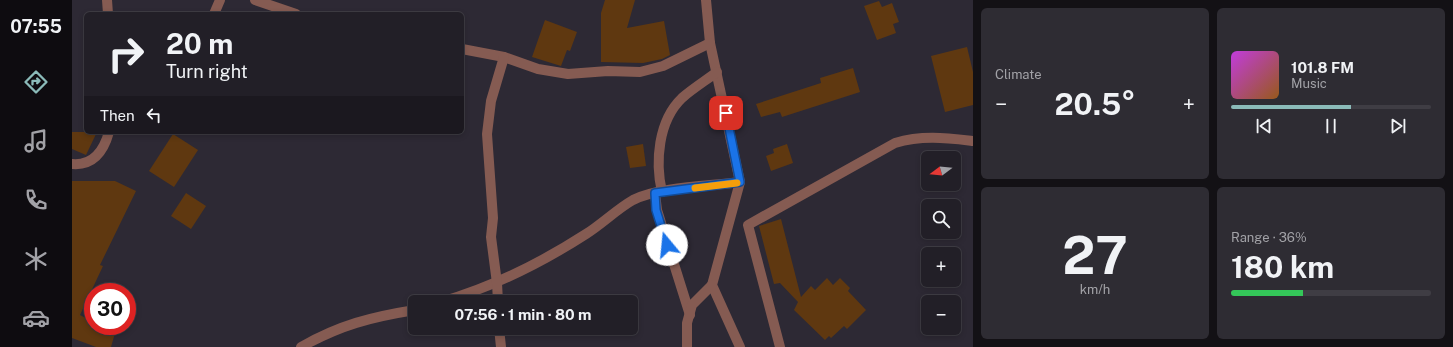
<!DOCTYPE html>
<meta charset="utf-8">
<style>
body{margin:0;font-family:"Public Sans",sans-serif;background:#2e2c33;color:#f1f3f6;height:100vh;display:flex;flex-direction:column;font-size:15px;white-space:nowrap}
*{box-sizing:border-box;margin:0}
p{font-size:13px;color:#a2a2a7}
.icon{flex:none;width:22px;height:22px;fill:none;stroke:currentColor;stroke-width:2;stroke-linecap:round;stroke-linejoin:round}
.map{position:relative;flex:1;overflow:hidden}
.sheet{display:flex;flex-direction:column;gap:8px;padding:8px;background:#131115;width:480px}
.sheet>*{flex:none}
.banner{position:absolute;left:12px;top:12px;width:380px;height:122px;border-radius:6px;box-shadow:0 2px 6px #0003,0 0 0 1px #3f3d44;background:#221f27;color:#f1f3f6;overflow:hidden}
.needle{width:26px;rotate:254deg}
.fabs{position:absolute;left:849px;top:151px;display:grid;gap:8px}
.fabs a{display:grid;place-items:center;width:40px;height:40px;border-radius:6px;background:#221f27;box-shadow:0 2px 6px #0003,0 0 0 1px #3f3d44;font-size:20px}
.speed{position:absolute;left:12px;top:283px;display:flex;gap:8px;font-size:20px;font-weight:700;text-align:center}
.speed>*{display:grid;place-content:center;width:52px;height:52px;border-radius:50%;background:#221f27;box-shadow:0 2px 6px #0003,0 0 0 1px #3f3d44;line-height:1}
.speed .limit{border:6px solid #d22;background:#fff;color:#111}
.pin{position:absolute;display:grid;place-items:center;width:34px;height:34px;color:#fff;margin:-17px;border-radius:8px;box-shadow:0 2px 6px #0006}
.me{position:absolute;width:44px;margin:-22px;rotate:343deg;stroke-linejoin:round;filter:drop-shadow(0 0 3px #0008)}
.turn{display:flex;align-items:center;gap:14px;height:84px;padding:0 16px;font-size:18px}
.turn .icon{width:52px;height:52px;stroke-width:2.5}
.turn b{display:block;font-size:28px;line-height:34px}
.then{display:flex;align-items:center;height:38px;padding:0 16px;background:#0003;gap:8px;font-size:15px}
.big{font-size:30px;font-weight:700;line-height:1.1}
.sheet .card{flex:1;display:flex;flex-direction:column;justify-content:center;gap:6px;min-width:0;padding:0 14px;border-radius:6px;background:#2e2c33}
.sheet .dial{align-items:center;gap:0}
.dial b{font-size:52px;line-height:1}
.song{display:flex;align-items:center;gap:12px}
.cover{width:48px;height:48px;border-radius:6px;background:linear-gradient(135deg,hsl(290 70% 55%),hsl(30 70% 35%))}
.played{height:4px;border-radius:2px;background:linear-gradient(90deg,#8bbbb9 60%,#3f3d44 60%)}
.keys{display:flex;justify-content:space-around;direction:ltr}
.heat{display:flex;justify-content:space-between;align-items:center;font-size:22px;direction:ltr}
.charge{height:6px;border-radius:3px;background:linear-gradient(90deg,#34c759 36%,#3f3d44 0)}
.sheet .tiles{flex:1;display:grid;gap:8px;grid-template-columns:repeat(2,1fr)}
.trip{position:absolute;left:336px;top:295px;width:230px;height:40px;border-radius:6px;background:#221f27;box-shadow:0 2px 6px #0003,0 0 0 1px #3f3d44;font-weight:700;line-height:40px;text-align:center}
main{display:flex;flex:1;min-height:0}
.menu{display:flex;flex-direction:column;width:72px;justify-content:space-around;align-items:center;background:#0e0c10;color:#a2a2a7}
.menu .icon{width:28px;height:28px}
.menu .active{color:#8bbbb9}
.menu b{font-size:18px;color:#f1f3f6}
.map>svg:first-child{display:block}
</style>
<main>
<nav class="menu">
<b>07:55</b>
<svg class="icon active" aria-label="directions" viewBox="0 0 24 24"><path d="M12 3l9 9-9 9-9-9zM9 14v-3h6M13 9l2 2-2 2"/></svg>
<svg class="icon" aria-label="music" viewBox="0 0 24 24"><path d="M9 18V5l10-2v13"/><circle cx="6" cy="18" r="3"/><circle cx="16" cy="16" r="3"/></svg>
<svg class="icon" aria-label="phone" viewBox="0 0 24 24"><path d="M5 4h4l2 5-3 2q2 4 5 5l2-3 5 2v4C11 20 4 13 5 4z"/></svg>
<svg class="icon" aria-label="climate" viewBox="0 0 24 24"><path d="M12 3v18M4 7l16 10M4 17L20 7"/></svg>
<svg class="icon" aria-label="car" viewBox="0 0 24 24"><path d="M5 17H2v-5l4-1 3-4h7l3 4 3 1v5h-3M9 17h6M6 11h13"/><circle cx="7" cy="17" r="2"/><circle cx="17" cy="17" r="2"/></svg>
</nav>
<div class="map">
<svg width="901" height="347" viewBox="0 0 901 347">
<rect width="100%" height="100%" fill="#2d2934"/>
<!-- building -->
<g fill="#5f3810">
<polygon points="533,0 563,0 555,28 592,21 598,55 590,59 571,63 529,62 529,13"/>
<polygon points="807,1 810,7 820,3 827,22 821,24 824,33 805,40 792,6"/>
<polygon points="473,20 505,32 498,51 495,50 489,66 460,57"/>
<polygon points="895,47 901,72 901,105 873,112 859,56"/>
<polygon points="781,68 788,92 710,117 708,112 689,117 684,104 749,83 748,78"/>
<polygon points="0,132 25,132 14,155 0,149"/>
<polygon points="101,134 126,150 102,187 77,171"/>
<polygon points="571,144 574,166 558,168 554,147"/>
<polygon points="715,144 721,163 699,171 694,156 702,153 701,149"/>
<polygon points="0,181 43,181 64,191 28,265 31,266 8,315 21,322 21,326 45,326 39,347 24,347 0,338"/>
<polygon points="114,193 134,206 119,229 99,216"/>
<polygon points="709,219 729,297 739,286 743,290 755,278 761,285 768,278 778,288 776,291 794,310 775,329 772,326 759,338 757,336 753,340 722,310 726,302 708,283 702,284 687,226"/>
</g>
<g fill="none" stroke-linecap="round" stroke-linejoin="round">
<!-- street -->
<g stroke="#855b52" stroke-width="10">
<polyline points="35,0 36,14"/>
<polyline points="183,0 224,14"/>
<polyline points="634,0 638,43 668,182 640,285 668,347"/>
<polyline points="142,14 148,0"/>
<polyline points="390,49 432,57 466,69 496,74 536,71 568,72 591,66 638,43"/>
<path d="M 0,164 C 22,166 32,150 37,132"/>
<path d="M 590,192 C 583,162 586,121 610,98 C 620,89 633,81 645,72"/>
<polyline points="583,193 585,210 618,315"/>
<path d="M 369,302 C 421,287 469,263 514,234 C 530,224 545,209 561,200 C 586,187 639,186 668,182"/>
<polyline points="426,302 425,283 419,237 421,218 415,134 419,101 432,57"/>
<polyline points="427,328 429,347"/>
<path d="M 229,347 C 268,325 299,317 343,310"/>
<polyline points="615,347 615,323 620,305 640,285"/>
<path d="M 708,347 L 676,225 L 823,143 C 850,135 874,138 901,141"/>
</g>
</g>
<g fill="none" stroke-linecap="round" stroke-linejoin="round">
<!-- route casing -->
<g stroke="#114b97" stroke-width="10">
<polyline id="route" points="595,245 584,210 583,193 668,182 654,113"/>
</g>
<!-- route -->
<use href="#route" stroke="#1a73e8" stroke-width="7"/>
<!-- slow -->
<polyline stroke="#f59e0b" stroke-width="7" points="623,188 665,183"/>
</g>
</svg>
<div class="fabs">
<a><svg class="needle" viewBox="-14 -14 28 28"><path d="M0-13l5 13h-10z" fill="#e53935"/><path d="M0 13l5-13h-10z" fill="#a2a2a7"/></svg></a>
<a><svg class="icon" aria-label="search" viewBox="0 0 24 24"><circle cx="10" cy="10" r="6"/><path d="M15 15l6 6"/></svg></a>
<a>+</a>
<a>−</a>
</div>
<div class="speed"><div class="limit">30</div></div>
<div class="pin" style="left:654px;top:113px;background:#d93025"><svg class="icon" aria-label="arrive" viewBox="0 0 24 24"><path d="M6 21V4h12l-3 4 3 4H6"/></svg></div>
<svg class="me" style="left:595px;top:245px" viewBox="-20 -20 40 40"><circle r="19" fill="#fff"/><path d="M0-13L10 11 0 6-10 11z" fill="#1a73e8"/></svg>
<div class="trip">07:56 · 1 min · 80 m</div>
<div class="banner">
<div class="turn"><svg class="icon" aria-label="right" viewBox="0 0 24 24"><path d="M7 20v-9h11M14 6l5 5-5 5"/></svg><div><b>20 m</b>Turn right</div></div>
<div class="then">Then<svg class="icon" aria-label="left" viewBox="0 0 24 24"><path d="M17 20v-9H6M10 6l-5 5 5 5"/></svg></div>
</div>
</div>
<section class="sheet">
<div class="tiles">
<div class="card"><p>Climate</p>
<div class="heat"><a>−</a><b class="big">20.5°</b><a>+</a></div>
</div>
<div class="card">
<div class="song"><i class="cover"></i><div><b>101.8 FM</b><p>Music</p></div></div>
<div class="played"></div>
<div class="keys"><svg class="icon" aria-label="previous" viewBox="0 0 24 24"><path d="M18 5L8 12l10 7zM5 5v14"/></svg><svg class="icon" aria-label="pause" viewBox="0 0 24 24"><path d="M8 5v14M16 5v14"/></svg><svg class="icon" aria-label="next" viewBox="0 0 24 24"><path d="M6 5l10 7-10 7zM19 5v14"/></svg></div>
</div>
<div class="card dial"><b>27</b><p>km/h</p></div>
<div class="card"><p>Range · 36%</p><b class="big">180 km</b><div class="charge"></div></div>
</div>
</section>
</main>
